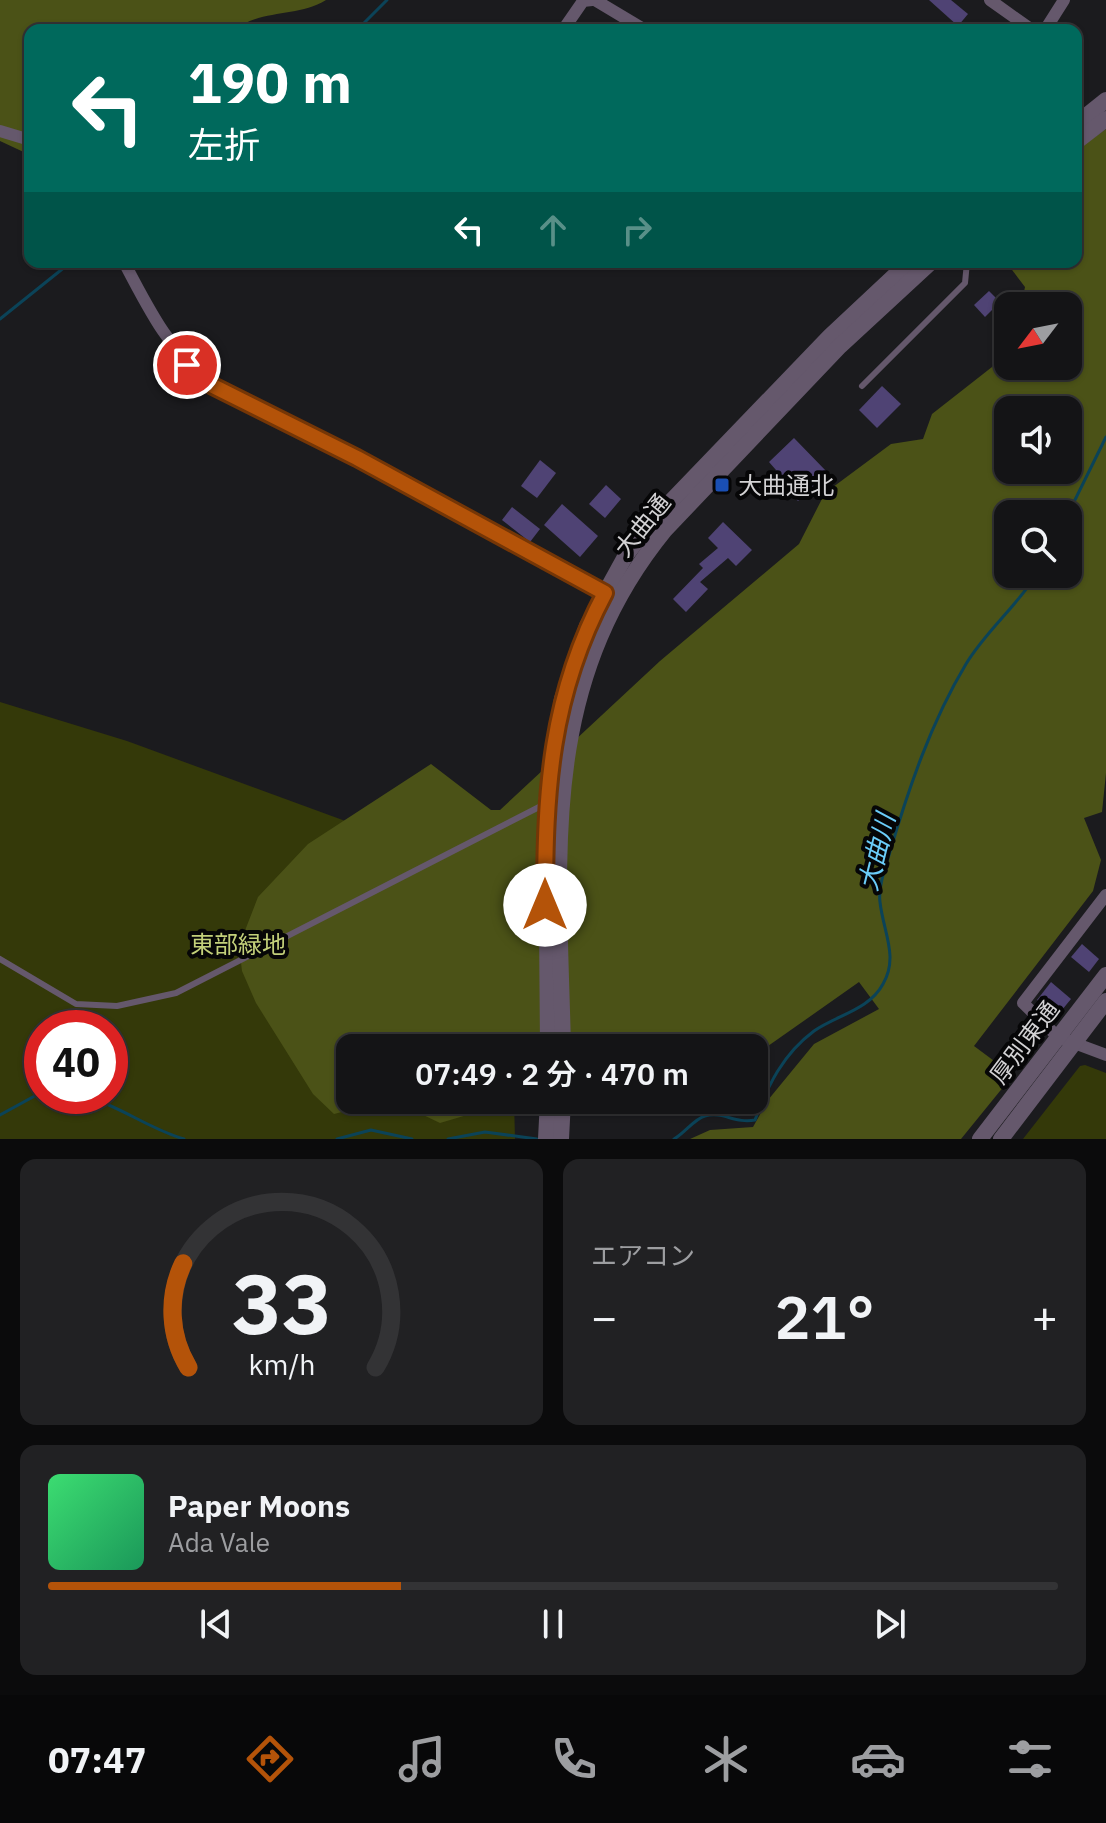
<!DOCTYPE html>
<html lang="ja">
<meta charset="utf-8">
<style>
body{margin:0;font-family:"IBM Plex Sans","Noto Sans JP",sans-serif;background:#212123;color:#f1f3f6;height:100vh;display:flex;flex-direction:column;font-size:30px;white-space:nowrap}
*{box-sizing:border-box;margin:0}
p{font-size:26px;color:#9d9ea1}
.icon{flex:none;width:44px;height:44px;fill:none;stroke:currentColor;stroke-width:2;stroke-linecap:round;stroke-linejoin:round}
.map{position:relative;height:1139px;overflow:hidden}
.side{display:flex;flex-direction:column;gap:20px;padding:20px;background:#0b0b0c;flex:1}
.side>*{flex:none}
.top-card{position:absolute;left:24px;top:24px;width:1058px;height:244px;border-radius:16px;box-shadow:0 2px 6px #0004,0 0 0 2px #333335;background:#00695c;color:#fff;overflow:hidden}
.needle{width:52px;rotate:238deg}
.controls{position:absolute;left:994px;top:292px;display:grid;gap:16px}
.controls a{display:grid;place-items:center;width:88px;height:88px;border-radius:16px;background:#141416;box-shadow:0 2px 6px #0004,0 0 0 2px #333335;font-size:40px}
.speed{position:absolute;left:24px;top:1010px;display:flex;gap:16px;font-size:40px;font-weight:700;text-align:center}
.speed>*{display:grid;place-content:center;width:104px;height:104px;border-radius:50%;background:#141416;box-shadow:0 2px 6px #0004,0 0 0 2px #333335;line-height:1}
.speed .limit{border:12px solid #d22;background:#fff;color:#111}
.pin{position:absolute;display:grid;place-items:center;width:68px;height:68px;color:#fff;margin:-34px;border:4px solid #fff;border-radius:50%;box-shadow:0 2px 8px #0007}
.me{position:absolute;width:88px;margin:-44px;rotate:0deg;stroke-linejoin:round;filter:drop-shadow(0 0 6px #0008)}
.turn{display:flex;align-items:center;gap:28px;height:168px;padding:0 32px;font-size:36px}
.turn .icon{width:104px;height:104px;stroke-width:2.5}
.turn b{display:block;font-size:56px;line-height:68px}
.lanes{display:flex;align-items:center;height:76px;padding:0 32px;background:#0003;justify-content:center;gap:40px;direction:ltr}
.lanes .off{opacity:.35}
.big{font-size:60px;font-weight:600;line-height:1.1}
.side .widget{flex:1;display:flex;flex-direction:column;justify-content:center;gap:12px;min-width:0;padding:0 28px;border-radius:16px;background:#212123}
.side .dial{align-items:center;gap:0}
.dial svg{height:208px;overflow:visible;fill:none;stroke:#333335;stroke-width:7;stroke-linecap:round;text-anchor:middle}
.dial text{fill:#f1f3f6;stroke:none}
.song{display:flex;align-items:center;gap:24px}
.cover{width:96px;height:96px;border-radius:12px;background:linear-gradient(135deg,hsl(140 70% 55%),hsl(150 70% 35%))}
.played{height:8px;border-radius:4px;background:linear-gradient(90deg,#b45309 35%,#333335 35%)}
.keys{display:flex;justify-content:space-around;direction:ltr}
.heat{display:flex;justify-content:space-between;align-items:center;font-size:44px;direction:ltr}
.side .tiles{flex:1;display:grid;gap:20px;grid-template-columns:1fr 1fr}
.widget:last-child{grid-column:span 2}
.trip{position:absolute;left:336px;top:1034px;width:432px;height:80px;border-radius:16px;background:#141416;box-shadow:0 2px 6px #0004,0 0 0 2px #333335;font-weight:600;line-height:80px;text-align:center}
.tab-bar{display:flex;height:128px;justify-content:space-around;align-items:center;background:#080809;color:#9d9ea1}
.tab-bar .icon{width:56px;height:56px}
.tab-bar .on{color:#b45309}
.tab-bar b{font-size:36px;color:#f1f3f6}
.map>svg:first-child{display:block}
</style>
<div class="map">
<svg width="1106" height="1139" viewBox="0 0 1106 1139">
<rect width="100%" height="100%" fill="#1b1b1e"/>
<!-- green -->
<g fill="#343909" fill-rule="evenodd">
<path d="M 0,702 L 127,741 L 509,881 L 350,1048 L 350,1100 L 514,1100 L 515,1139 L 0,1139 ZM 42,1028 L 110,1028 L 110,1096 L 42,1096 Z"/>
<polygon points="1085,1065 1106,1073 1106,1139 1023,1139 1080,1066"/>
</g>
<!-- forest -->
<g fill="#4b5217" fill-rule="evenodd">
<path d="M 0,0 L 326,0 C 297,18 264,8 234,30 L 30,30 L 30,155 L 0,141 Z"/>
<path d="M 1106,129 L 1106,773 L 1102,812 L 1084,818 L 1101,860 L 1093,891 L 974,1046 L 1013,1075 L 961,1139 L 690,1139 L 710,1130 L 753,1127 L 768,1100 L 814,1044 L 879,1009 L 859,982 L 754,1056 L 754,1048 L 350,1048 L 350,1100 L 390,1100 L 334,1114 L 313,1094 L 256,1003 L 242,971 L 239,946 L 258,897 L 308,844 L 431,764 L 491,810 L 500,810 L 660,661 L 799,544 L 825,493 L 891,444 L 923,439 L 932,414 L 992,367 L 1008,342 L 1008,366 L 1068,366 L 1068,306 L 1021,306 L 1025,287 L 1006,262 L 1076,262 L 1076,150 ZM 1008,410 L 1068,410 L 1068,470 L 1008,470 ZM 1008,514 L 1068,514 L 1068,574 L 1008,574 Z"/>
<polygon points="392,1100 646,1100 573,1109 484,1110 440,1123"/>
</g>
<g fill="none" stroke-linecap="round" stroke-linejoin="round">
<!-- stream -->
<g stroke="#0b4358" stroke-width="3">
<polyline points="357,30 387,0"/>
<polyline points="0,319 71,262"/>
<polyline points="1068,514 1106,437"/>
<path d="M 85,1096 C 120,1106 149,1129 184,1139"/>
<polyline points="0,1115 42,1092"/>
<polyline points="337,1139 371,1130 412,1139"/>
<polyline points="448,1139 485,1132 537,1139"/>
<path d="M 674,1139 C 685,1133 694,1119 705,1116 C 723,1111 735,1124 755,1120 C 768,1085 783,1054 814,1031 C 837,1015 869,1010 883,984 C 899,957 883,931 880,902 C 878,888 885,868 889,855 C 908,790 931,722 966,664 C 986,631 1016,607 1037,574"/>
</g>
</g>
<!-- building -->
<g fill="#4f4374">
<polygon points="929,0 951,0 968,14 958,26"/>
<polygon points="989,291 1000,302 985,317 974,305"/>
<polygon points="882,386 901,404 877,428 859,410"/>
<polygon points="794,438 827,472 798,501 772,474 776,470 769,462"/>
<polygon points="540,460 556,473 537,498 521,486"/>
<polygon points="606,485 621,499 605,518 589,504"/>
<polygon points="562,504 598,536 580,557 544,525"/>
<polygon points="512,507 540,529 530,542 502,520"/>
<polygon points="723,522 752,550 736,566 728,558 700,582 708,589 686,612 673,599 703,568 699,564 718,548 708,538"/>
<polygon points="1082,944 1099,959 1089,972 1071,957"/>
<polygon points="1051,982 1071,999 1057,1016 1037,1000"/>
</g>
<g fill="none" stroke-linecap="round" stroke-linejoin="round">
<!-- service -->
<g stroke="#65586c" stroke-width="6">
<polyline points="862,386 965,283 967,262"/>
<polyline points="0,959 76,1004 117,1006 176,993 543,805"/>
</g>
<!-- minor -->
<g stroke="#65586c" stroke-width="12">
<polyline points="595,0 645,30"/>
<polyline points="990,0 1032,30"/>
<polyline points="563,30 583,1 592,0"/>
<polyline points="1045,30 1064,0"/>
<polyline points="0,131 30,140"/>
<path d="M 124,262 C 149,310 170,352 213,386 L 612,596"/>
<polyline points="1106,895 1023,1003 1058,1037 1106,1055"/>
</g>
<!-- tertiary -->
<g stroke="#65586c" stroke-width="16">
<polyline points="1076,124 1106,100"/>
<polyline points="1076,142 1106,119"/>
<polyline points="548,1048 546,803 562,699 587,626 626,555 653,520 830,336 909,262"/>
<path d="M 563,1048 C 559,860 537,687 665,530 L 840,346 L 931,262"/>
<polyline points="546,1139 548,1100"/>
<polyline points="561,1139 563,1100"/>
<polyline points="980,1139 1106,975"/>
<polyline points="1001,1139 1106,1001"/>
</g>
</g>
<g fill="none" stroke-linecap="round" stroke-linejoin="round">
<!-- route casing -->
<g stroke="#753606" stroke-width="20">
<path id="route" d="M 187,365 L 213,386 L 357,458 L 605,593 C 550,696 545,791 545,905"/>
</g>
<!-- route -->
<use href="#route" stroke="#b45309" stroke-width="14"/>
</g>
<!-- markers -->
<rect fill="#1a4fb4" stroke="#060607" stroke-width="3" x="714" y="477" width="16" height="16" rx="4"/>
<g text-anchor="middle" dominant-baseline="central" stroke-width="8" stroke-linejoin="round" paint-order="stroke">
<!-- poi labels -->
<g font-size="24" fill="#d3d2d4" stroke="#060607" text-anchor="start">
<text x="738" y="485">大曲通北</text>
</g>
<!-- street labels -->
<g font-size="24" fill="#d3d2d4" stroke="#060607">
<text transform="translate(642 525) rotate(-51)">大曲通</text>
<text transform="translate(1024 1042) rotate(-53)">厚別東通</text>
</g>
<!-- park labels -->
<g font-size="24" fill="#c3d07a" stroke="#060607">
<text x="238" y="944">東部緑地</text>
</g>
<!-- water labels -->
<g font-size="26" font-style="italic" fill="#6bcdf9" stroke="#060607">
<text transform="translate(876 852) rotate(-76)">大曲川</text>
</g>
</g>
</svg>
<div class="controls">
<a><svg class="needle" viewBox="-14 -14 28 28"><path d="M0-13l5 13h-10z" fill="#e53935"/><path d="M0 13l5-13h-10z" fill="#9d9ea1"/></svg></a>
<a><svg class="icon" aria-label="sound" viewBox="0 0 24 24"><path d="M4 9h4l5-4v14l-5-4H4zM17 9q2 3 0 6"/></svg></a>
<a><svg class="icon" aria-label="search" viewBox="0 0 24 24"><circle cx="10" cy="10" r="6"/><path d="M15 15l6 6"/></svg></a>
</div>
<div class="speed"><div class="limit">40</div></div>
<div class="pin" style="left:187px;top:365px;background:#d93025"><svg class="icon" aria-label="arrive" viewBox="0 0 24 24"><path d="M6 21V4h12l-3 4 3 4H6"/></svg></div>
<svg class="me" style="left:545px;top:905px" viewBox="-20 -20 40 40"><circle r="19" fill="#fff"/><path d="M0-13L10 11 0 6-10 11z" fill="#b45309"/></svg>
<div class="trip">07:49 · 2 分 · 470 m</div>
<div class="top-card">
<div class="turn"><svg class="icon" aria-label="left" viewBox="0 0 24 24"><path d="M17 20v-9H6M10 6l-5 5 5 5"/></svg><div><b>190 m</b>左折</div></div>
<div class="lanes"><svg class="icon" aria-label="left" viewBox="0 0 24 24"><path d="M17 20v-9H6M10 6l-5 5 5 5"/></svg><svg class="icon off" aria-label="ahead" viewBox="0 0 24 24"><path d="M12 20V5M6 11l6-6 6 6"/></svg><svg class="icon off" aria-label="right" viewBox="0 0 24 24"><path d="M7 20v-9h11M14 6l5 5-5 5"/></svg></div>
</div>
</div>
<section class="side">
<div class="tiles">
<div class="widget dial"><svg viewBox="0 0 100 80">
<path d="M14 69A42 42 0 1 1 86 69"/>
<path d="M14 69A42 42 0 0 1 12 29" stroke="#b45309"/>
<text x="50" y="56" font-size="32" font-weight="700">33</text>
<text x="50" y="72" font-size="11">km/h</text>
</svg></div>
<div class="widget"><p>エアコン</p>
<div class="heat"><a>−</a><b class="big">21°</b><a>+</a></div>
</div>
<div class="widget">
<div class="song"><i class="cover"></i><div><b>Paper Moons</b><p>Ada Vale</p></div></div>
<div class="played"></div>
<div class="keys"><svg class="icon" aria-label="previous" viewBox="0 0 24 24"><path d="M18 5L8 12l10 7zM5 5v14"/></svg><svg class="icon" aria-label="pause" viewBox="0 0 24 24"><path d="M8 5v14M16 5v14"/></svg><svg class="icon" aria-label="next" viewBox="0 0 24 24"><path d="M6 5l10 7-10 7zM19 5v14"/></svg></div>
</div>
</div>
</section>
<nav class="tab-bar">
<b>07:47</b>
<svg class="icon on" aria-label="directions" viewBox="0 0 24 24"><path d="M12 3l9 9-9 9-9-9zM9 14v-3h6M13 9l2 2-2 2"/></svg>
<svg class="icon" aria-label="music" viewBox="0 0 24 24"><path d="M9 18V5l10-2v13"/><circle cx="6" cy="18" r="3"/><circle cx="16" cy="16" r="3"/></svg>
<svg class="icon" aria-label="phone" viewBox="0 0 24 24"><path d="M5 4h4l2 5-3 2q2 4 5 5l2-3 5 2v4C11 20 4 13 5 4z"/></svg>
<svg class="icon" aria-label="climate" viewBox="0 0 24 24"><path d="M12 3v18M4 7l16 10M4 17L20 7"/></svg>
<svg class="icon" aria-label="car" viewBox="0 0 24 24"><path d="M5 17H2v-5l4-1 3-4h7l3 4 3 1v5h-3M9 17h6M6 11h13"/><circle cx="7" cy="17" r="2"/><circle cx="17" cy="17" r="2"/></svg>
<svg class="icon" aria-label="filters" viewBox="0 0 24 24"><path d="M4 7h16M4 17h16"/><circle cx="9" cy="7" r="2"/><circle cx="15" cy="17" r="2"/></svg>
</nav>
